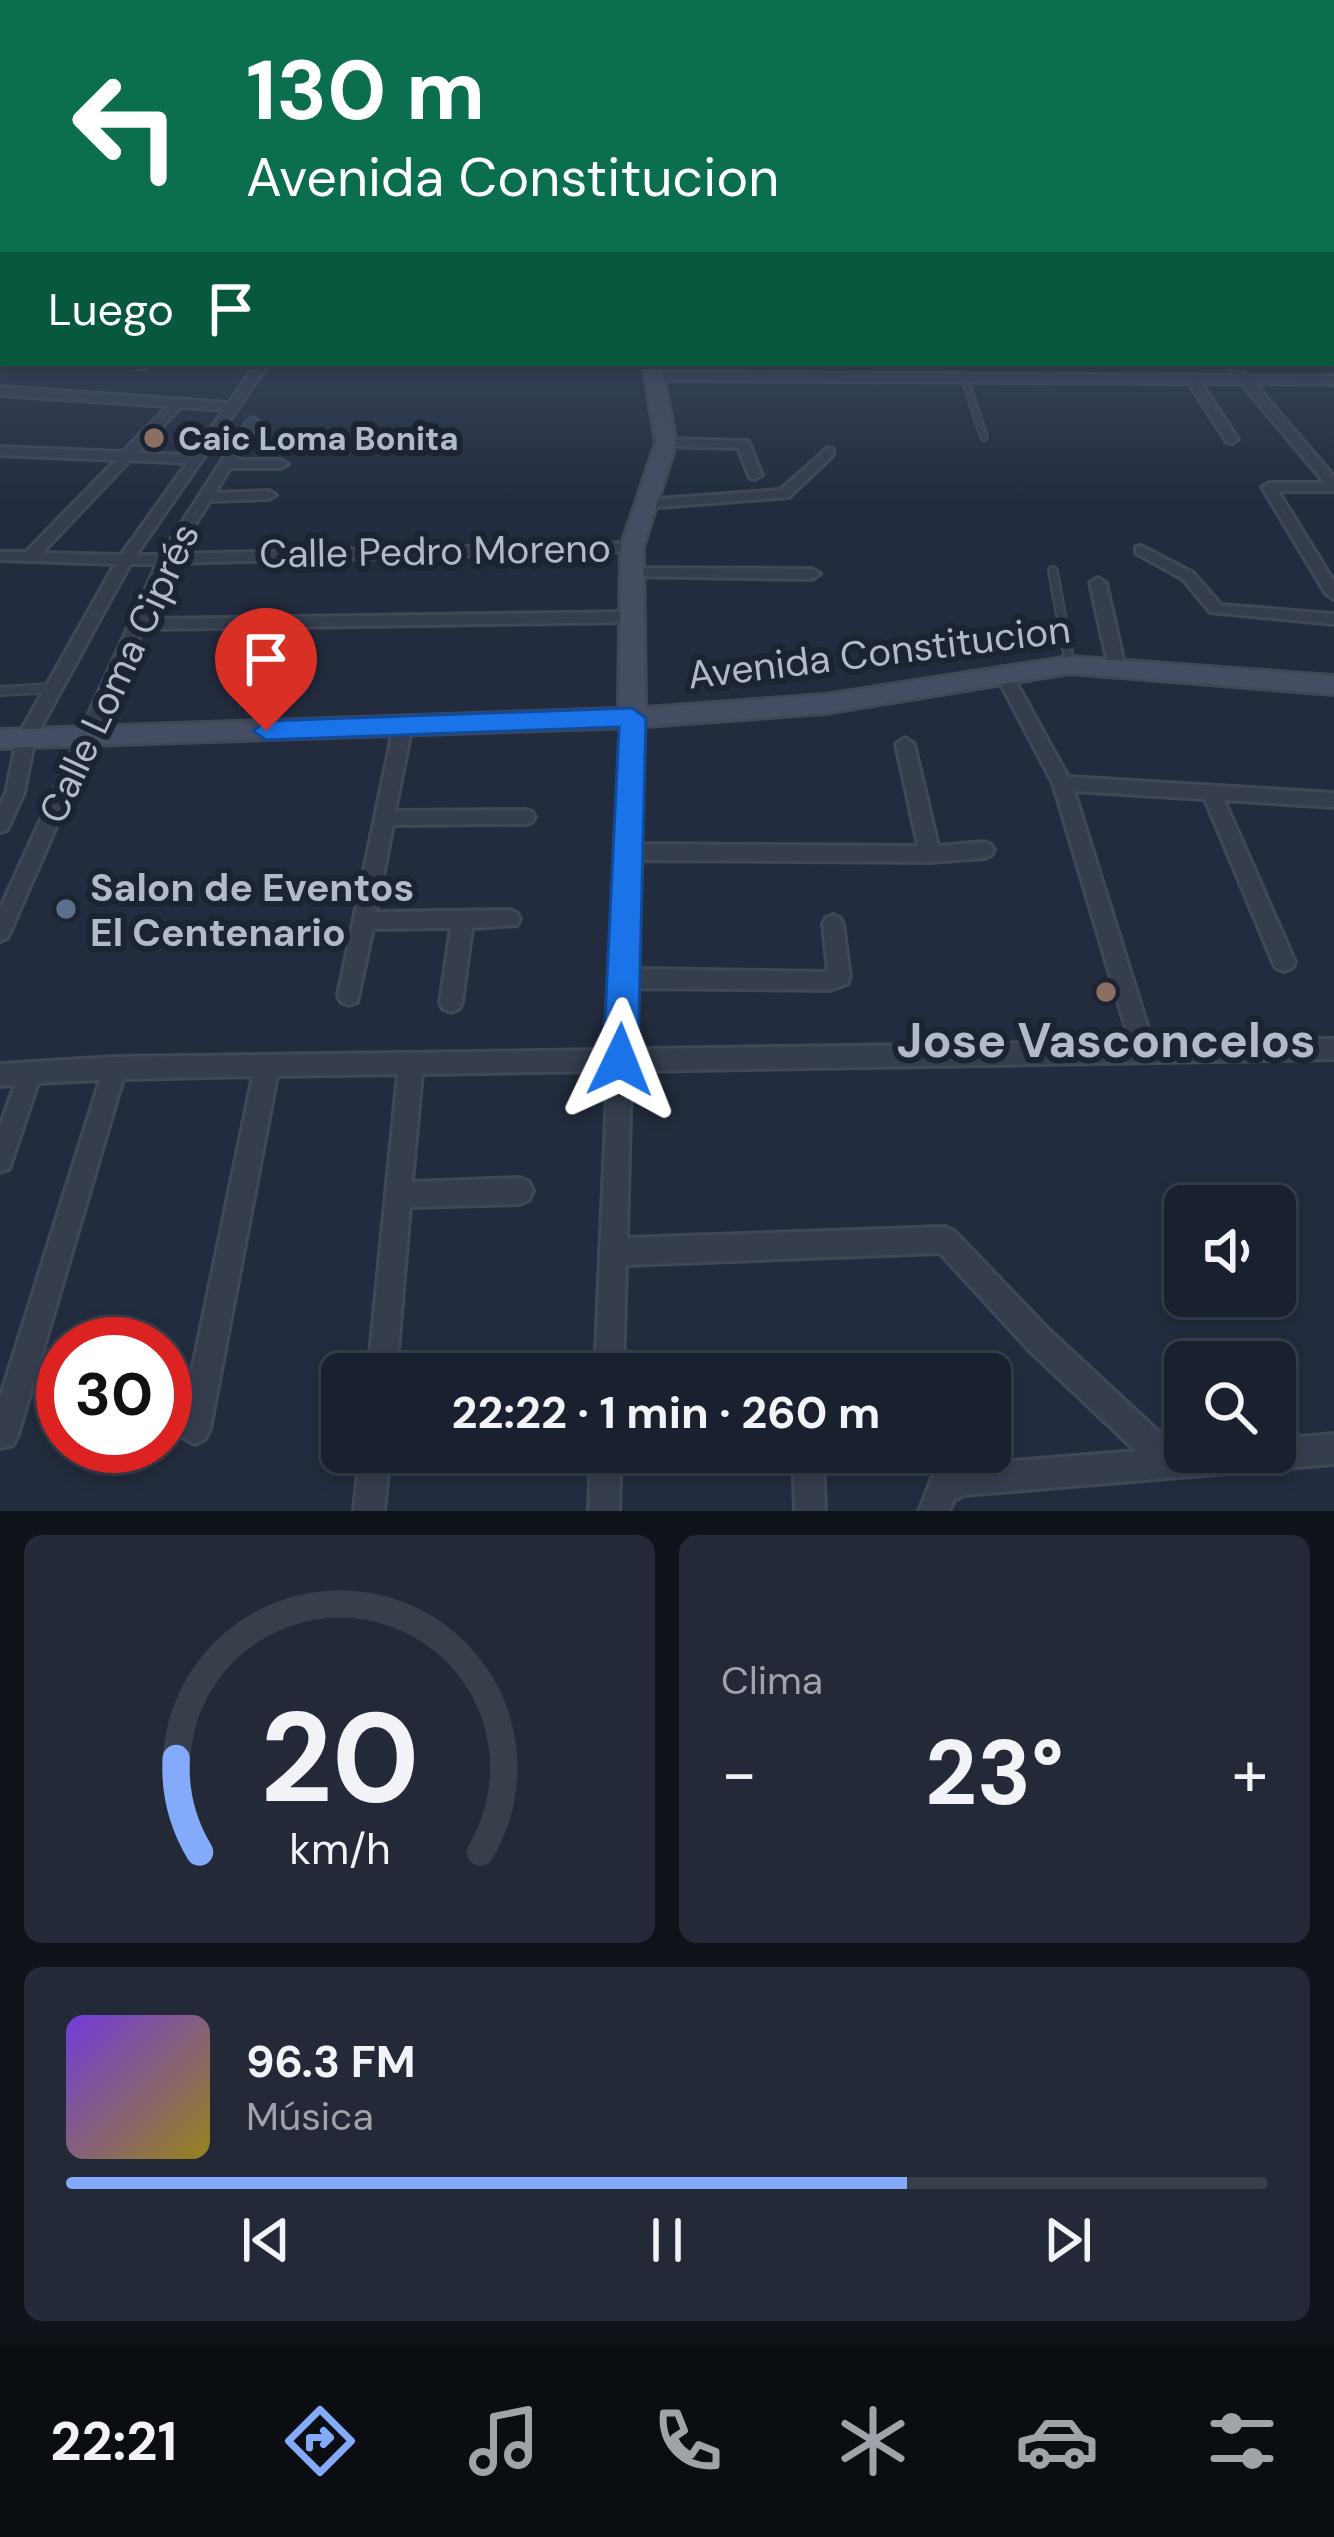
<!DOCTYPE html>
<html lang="es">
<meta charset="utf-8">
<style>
body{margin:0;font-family:"DM Sans",sans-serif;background:#232936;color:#f1f3f6;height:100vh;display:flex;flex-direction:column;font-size:45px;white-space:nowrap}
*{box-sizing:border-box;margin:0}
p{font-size:39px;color:#9fa3aa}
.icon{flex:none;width:66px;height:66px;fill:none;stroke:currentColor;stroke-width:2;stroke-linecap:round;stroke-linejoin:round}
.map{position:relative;height:1511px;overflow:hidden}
.sheet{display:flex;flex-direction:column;gap:24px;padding:24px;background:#0e1219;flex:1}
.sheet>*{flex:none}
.top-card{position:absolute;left:0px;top:0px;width:1335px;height:366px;box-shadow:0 6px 18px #0003,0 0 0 3px #383e4a;background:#0b6e4f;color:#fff;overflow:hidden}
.controls{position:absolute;left:1164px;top:1185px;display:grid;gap:24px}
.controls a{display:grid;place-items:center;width:132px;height:132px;border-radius:18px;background:#1a212e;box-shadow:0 6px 18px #0003,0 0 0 3px #383e4a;font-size:60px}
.speed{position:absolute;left:36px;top:1317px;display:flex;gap:24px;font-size:60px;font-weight:700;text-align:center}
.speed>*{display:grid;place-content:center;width:156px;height:156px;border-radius:50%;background:#1a212e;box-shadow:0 6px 18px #0003,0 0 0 3px #383e4a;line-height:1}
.speed .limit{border:18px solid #d22;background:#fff;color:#111}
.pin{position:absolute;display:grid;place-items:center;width:102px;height:102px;color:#fff;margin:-123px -51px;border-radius:50% 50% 50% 0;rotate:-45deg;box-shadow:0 0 12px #0007}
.pin .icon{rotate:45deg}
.me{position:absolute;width:132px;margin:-66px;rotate:2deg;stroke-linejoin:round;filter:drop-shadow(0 0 9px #0008)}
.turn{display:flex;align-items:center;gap:42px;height:252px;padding:0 48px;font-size:54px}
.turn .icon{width:156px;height:156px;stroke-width:2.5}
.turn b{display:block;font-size:84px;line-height:102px}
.then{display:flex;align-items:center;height:114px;padding:0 48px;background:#0003;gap:24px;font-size:45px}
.big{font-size:90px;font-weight:700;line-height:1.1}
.sheet .card{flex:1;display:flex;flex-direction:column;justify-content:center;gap:18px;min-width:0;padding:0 42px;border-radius:18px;background:#232936}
.sheet .dial{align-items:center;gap:0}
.dial svg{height:312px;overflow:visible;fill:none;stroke:#383e4a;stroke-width:7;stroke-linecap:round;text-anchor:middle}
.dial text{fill:#f1f3f6;stroke:none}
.song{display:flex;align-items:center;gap:36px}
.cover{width:144px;height:144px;border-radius:18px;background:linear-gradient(135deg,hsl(260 70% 55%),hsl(50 70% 35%))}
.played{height:12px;border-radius:6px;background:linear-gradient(90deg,#84aafc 70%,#383e4a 70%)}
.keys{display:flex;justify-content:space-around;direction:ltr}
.heat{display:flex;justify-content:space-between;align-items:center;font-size:66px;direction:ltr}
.sheet .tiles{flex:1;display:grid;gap:24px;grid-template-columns:1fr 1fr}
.card:last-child{grid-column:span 2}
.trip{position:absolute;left:321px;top:1353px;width:690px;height:120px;border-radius:18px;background:#1a212e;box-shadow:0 6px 18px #0003,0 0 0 3px #383e4a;font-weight:700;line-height:120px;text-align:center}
.menu{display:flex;height:192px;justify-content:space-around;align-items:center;background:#0a0d12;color:#9fa3aa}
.menu .icon{width:84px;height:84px}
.menu .on{color:#84aafc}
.menu b{font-size:54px;color:#f1f3f6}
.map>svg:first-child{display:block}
</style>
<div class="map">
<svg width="1334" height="1511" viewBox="0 0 1334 1511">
<rect width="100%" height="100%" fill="#222c3e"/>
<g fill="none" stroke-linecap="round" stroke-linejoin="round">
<!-- lane-far1 casing -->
<g stroke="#404757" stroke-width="10">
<polyline id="lane-far1" points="964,376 984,437"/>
</g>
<!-- lane casing -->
<g stroke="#404757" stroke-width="12">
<g id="lane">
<polyline points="1053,571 1070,665"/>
<polyline points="0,691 54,688"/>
</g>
</g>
<!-- street casing -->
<g stroke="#404757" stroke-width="6">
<g id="street">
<rect x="0" y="316" width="3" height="6"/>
<rect x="1332" y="333" width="2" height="6"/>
<rect x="0" y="345" width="3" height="8"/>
<polygon points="132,363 145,363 148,367 138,369"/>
<path d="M 257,363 L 269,363 L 136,555 L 161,555 L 247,422 L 253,418 L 259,422 L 235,460 L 281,460 L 288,464 L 281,468 L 230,468 L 215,493 L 269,491 L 276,495 L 269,499 L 210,501 L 176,554 L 632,543 L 639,547 L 632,551 L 172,563 L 147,619 L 632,612 L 640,617 L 632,622 L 143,629 L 10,932 L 7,938 L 0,941 L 0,909 L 157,564 L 130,564 L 35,738 L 24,793 L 7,830 L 0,832 L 0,805 L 6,793 L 17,738 L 115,564 L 0,560 L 0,552 L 26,552 L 116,460 L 0,455 L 0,447 L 123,452 L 168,406 L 0,395 L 0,387 L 229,403 ZM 181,407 L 224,410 L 192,455 L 137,453 ZM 130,460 L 187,463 L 121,555 L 42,553 Z"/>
<polygon points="1224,363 1236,363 1247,376 1334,376 1334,384 1254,383 1334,477 1334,491 1278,491 1334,582 1334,599 1326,594 1262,487 1269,483 1325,483 1241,383 1201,383 1238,439 1232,443 1227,442 1189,383 654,380 648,376 654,372 1235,376"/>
<polygon points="666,439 748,441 762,475 755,479 750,478 738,448 661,446 660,443"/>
<polygon points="828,448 833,449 833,455 789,497 646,508 639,504 646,500 780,490"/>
<polygon points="1141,546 1193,573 1221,605 1334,614 1334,624 1210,612 1183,579 1136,553 1136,547"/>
<polygon points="632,568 812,569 820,574 812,579 627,576 627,570"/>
<polygon points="1098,578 1106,583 1125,668 1117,673 1109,668 1090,583"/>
<polygon points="1003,667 1011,673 1068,777 1334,793 1334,807 1224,800 1295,962 1292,968 1284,971 1276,968 1273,962 1205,799 1074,791 1152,1041 1334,1039 1334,1059 631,1071 627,1238 945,1227 954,1231 1048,1329 1175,1447 1185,1447 1185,1452 1275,1452 1275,1439 1334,1434 1334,1464 964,1495 954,1500 949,1511 919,1511 932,1478 962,1465 1136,1451 1028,1349 940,1253 626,1265 623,1374 595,1374 608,1071 422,1074 412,1182 520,1178 529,1182 533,1191 529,1200 520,1204 410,1207 396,1374 368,1374 398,1074 277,1076 210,1429 205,1439 195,1444 185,1439 180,1429 253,1076 123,1079 18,1435 13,1445 0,1448 0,1398 100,1080 38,1083 9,1169 0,1172 0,1126 15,1085 0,1086 0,1064 115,1057 609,1050 623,718 626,714 638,714 641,718 637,844 918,846 896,744 905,738 914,744 938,846 984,842 991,845 994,850 991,855 984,858 930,862 637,860 634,969 828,972 823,924 826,918 833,915 840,918 843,924 850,977 847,984 830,990 633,988 632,1049 1130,1042 1053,783 995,673"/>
<polygon points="403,720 412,726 395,811 525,810 532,812 535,817 532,822 525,824 393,825 376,912 510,910 517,913 520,919 517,925 472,928 462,1002 459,1009 451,1012 443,1009 440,1002 451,928 373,929 357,1002 349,1005 341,1002 338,995 394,726"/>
<polygon points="360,1452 390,1452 384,1511 354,1511"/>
<polygon points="591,1452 621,1452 619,1511 589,1511"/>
<polygon points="793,1452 823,1452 825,1511 795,1511"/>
</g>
</g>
<!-- secondary casing -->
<g stroke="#404757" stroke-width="6">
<polygon id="secondary" points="643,363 661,363 676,443 643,547 645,708 825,695 1070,657 1334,676 1334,694 1070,673 825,713 632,727 0,748 0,730 619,709 621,547 656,443"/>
</g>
<!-- lane-far1 -->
<use href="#lane-far1" stroke="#363e4e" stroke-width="6"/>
<!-- lane -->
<use href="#lane" stroke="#363e4e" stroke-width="8"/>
<!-- street -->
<use href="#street" fill="#363e4e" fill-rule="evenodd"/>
<!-- secondary -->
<use href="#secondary" fill="#444d61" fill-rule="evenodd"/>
</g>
<!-- sky -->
<linearGradient id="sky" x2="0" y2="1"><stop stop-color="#131822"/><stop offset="0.58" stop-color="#3e4b63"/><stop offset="1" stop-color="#3e4b63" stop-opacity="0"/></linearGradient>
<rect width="1334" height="503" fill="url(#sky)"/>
<!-- route -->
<polygon fill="#1a73e8" stroke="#114b97" stroke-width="3" points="632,708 646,718 638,1060 632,1071 620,1076 608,1071 603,1060 619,727 266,740 253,731 266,721"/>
<!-- markers -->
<g fill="#8d6e63" stroke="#1c2333" stroke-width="4.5">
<circle cx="154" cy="438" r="12"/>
<circle cx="1106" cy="992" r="12"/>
</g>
<circle fill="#5c6f8a" stroke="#1c2333" stroke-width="4.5" cx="66" cy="909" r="12"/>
<g text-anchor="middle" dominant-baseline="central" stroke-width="12" stroke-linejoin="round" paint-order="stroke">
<!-- far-poi labels -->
<g font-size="33" font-weight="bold" fill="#b2b9c9" stroke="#1c2333" text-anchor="start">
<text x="178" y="438">Caic Loma Bonita</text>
</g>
<!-- street labels -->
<g font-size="39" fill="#b2b9c9" stroke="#1c2333">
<text transform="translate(435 551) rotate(-1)">Calle Pedro Moreno</text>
<text transform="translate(879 652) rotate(-7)">Avenida Constitucion</text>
<text transform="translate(119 673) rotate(-65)">Calle Loma Ciprés</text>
</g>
<!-- poi labels -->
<g font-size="39" font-weight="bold" fill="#b2b9c9" stroke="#1c2333" text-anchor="start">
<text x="90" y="887">Salon de Eventos<tspan x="90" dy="45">El Centenario</tspan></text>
</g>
<!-- near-poi labels -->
<g font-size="48" font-weight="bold" fill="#b2b9c9" stroke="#1c2333">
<text x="1106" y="1040">Jose Vasconcelos</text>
</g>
</g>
</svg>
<div class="controls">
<a><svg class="icon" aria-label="sound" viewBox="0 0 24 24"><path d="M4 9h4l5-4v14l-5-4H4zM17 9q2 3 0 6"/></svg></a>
<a><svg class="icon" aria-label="search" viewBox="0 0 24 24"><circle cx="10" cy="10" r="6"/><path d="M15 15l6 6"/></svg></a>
</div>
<div class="speed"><div class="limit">30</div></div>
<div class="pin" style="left:266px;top:731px;background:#d93025"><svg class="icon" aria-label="arrive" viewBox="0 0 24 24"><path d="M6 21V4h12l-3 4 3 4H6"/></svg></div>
<svg class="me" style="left:620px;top:1060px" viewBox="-20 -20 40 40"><path d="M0-17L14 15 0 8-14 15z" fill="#1a73e8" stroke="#fff" stroke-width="4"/></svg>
<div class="trip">22:22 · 1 min · 260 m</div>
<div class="top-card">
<div class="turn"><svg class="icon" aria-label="left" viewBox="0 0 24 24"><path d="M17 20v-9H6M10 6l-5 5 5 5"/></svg><div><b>130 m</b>Avenida Constitucion</div></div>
<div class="then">Luego<svg class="icon" aria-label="arrive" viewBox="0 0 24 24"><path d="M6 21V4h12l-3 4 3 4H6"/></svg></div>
</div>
</div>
<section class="sheet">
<div class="tiles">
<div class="card dial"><svg viewBox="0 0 100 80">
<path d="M14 69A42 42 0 1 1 86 69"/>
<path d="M14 69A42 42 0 0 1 8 45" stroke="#84aafc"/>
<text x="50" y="56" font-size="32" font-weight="700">20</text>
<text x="50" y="72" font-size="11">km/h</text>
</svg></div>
<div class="card"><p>Clima</p>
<div class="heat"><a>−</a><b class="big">23°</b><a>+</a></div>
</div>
<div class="card">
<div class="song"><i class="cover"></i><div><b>96.3 FM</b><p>Música</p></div></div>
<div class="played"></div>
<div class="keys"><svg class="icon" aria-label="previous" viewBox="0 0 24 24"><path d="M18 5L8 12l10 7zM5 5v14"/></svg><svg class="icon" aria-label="pause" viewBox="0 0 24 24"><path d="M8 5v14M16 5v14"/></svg><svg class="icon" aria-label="next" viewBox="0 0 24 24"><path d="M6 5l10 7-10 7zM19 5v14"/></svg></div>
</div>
</div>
</section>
<nav class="menu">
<b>22:21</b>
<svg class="icon on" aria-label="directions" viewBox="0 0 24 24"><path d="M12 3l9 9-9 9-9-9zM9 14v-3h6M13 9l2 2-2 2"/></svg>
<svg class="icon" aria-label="music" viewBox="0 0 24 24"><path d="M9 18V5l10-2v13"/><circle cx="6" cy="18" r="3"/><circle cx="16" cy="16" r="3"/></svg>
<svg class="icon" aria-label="phone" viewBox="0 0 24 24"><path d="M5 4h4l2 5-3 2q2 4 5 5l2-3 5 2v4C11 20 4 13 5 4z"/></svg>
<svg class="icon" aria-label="climate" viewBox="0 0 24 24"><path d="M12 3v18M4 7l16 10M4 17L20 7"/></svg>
<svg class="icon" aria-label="car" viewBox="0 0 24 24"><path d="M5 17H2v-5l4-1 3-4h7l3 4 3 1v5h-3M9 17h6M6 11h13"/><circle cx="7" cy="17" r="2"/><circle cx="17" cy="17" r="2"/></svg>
<svg class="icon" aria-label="filters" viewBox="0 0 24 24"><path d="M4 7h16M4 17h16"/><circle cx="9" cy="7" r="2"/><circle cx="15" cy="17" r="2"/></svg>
</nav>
